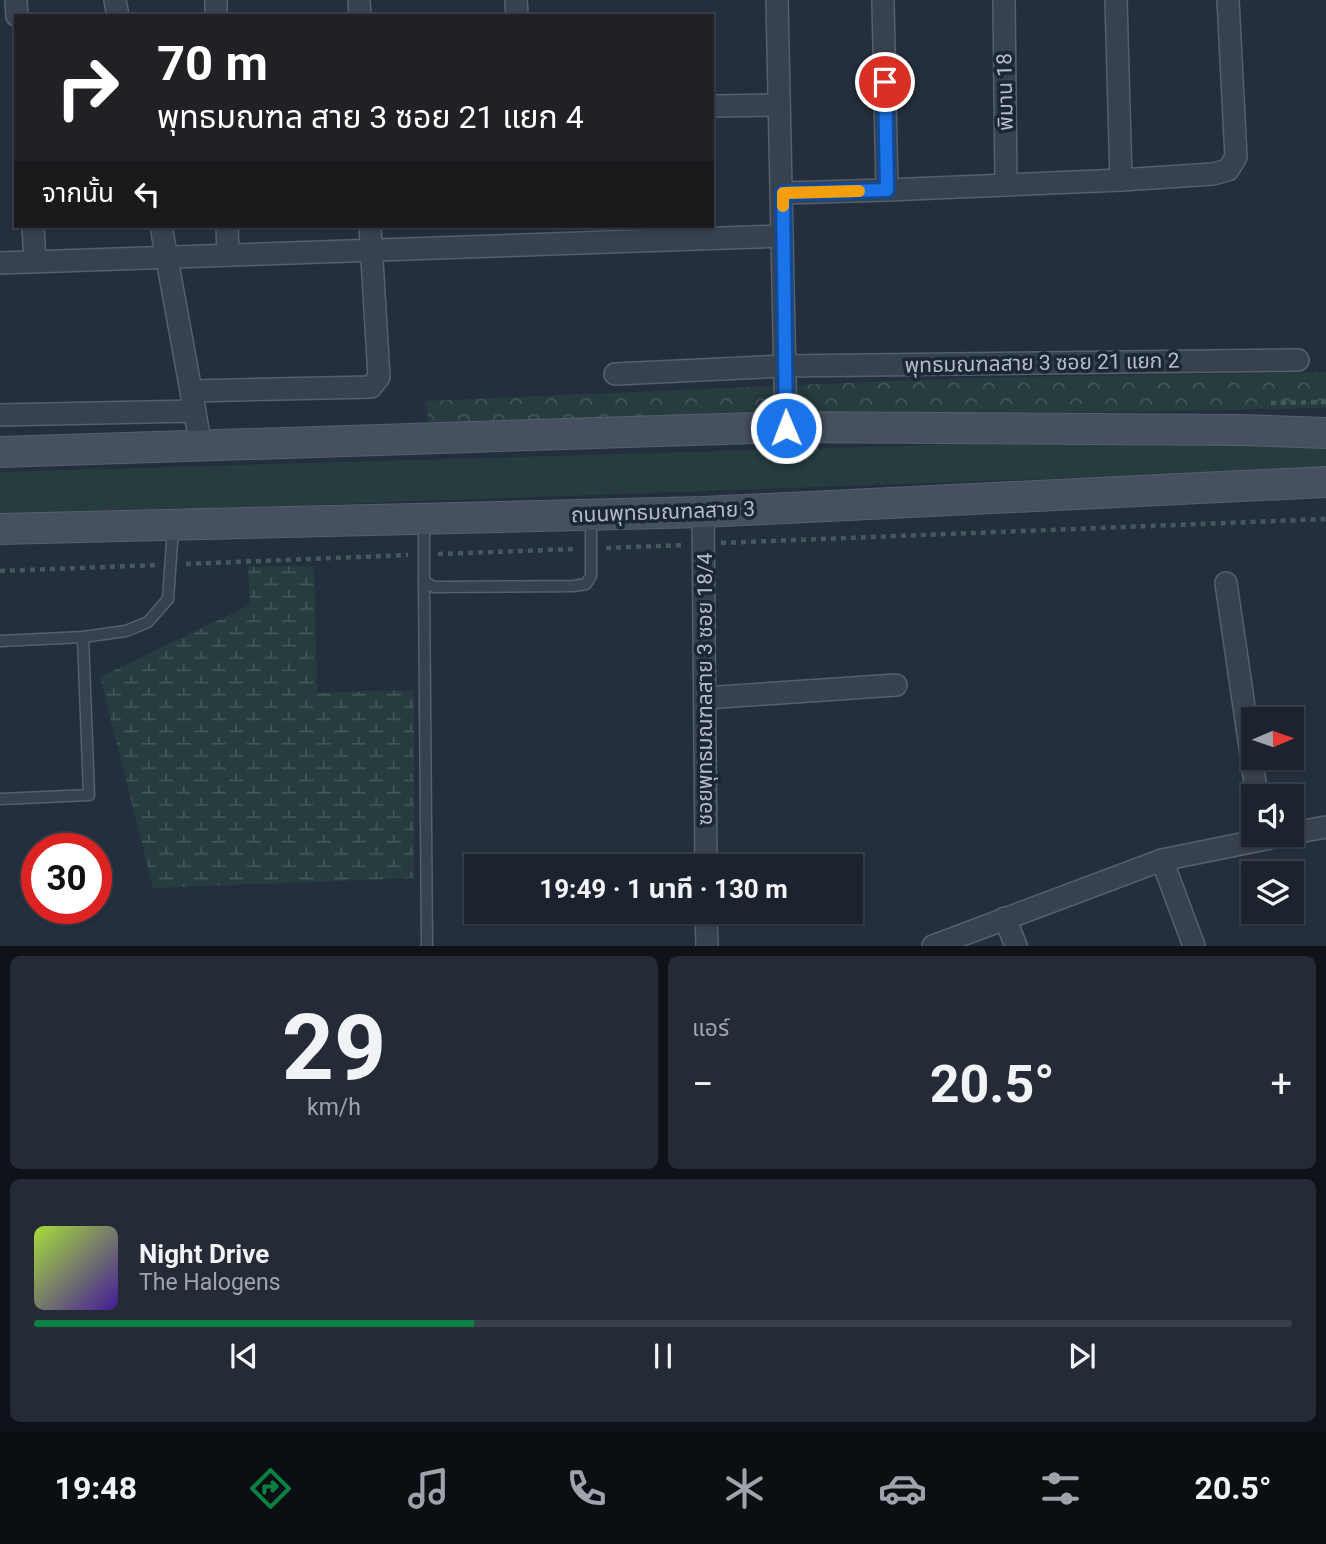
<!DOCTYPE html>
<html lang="th">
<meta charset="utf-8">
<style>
body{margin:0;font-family:Roboto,"Noto Sans Thai",sans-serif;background:#242b36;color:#f1f3f6;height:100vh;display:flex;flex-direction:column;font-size:26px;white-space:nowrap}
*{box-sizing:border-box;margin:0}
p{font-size:23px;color:#a0a4aa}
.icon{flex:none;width:38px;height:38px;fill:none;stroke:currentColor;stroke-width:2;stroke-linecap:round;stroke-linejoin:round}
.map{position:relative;height:946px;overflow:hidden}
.drawer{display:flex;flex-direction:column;gap:10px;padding:10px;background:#0f1319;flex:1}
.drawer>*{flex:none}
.banner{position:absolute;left:14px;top:14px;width:700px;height:214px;border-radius:0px;box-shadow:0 2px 5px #0004,0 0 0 2px #39404a;background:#202124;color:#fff;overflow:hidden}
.needle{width:46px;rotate:88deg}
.fabs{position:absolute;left:1241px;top:707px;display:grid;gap:14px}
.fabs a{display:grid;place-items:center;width:63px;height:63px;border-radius:0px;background:#1b232e;box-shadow:0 2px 5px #0004,0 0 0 2px #39404a;font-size:35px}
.speed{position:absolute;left:21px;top:833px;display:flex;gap:14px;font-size:35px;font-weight:700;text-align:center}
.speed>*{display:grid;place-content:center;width:91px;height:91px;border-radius:50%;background:#1b232e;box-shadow:0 2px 5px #0004,0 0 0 2px #39404a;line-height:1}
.speed .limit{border:10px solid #d22;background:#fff;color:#111}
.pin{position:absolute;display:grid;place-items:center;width:60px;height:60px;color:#fff;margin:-30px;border:4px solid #fff;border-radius:50%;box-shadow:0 2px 7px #0007}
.me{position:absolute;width:77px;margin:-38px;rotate:359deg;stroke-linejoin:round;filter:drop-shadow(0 0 5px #0008)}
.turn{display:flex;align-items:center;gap:24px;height:147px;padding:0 28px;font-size:32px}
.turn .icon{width:91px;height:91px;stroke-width:2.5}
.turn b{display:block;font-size:49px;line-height:60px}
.then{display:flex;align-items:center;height:66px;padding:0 28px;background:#0003;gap:14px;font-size:26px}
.big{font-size:52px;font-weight:700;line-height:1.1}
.drawer .tile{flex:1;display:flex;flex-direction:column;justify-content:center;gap:10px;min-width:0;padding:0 24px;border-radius:10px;background:#242b36}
.drawer .dial{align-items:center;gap:0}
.dial b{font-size:91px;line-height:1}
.song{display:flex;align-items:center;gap:21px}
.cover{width:84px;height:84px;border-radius:10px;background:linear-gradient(135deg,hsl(80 70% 55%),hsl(260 70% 35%))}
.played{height:7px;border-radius:4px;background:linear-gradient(90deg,#0b8043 35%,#39404a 35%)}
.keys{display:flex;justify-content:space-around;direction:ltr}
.heat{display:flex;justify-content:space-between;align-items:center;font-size:38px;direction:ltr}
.drawer .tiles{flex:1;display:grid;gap:10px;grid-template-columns:1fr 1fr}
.tile:last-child{grid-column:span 2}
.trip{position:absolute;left:464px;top:854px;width:399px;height:70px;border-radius:0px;background:#1b232e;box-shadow:0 2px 5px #0004,0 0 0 2px #39404a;font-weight:700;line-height:70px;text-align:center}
.tabs{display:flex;height:112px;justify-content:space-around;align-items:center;background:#0b0e12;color:#a0a4aa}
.tabs .icon{width:49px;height:49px}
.tabs .active{color:#0b8043}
.tabs b{font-size:32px;color:#f1f3f6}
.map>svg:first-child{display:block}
</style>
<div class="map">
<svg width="1326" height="946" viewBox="0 0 1326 946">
<defs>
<pattern id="forest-crowns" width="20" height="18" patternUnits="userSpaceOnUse" patternTransform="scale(1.75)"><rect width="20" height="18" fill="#263c3f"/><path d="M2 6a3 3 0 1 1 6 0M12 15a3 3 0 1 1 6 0" fill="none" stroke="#435659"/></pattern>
<pattern id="wetland-marsh" width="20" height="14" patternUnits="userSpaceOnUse" patternTransform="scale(1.75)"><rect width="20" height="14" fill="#263c3f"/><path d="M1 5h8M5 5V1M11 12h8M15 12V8" fill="none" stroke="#435659"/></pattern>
</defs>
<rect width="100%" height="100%" fill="#242f3e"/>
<!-- grass -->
<polygon fill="#263c3f" points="1102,440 1326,444 1326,469 0,516 0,472"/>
<!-- forest -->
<polygon fill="url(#forest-crowns)" points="1326,372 1326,408 429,425 426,401 962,378"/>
<!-- wetland -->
<polygon fill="url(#wetland-marsh)" points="314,566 317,693 414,690 414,878 153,888 100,677 250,605 248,567"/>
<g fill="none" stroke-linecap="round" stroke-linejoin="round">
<!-- service casing -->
<g stroke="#565f6c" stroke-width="13">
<g id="service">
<polyline points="424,521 424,581 434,587 574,586 586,584 591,576 591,518"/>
<polyline points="424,581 427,946"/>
<polyline points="0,641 83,637 126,631 148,622 168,599 173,528"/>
<polyline points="0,799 89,795 83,637"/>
</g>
</g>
<!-- minor casing -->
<g stroke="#565f6c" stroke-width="24">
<g id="minor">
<polyline points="16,0 17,16"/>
<polyline points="115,0 118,16"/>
<polyline points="216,0 216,16"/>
<polyline points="359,0 360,16"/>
<polyline points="516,0 517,16"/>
<polyline points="777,0 786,427"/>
<polyline points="883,0 887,190"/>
<polyline points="1004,0 1006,185"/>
<polyline points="1116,0 1121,180"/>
<polyline points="712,106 779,105"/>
<polyline points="783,193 887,190 1121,180 1213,174 1228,170 1236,157 1228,0"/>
<polyline points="33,226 35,262"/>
<polyline points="161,226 201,446"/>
<polyline points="227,226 228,255"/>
<polyline points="0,263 782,236"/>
<polyline points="615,374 785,366 1298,360"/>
<polyline points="191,391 371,387 379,377 370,226"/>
<polyline points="0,415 195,411"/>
<polyline points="703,512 706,866"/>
<polyline points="1226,583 1257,796"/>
<polyline points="705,698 896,685"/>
<polyline points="1292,833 1326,827"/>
<polyline points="1162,860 1194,946"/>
<polyline points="706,912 707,946"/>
<polyline points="1005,918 1016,946"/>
<polyline points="933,946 1162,860 1285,835"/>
</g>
</g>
<!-- secondary casing -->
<g stroke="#565f6c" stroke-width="32">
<g id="secondary">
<polyline points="0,452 786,427 1242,430 1326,433"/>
<polyline points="0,529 703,512 1326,482"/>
</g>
</g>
<!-- path -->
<g stroke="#44595c" stroke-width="4.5" stroke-dasharray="5 5" stroke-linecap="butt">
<polyline points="1271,403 1326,402"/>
<polyline points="721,543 1326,519"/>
<polyline points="606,548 685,545"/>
<polyline points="438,554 576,549"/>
<polyline points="186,564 408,555"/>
<polyline points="0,571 157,565"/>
</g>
<!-- service -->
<use href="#service" stroke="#38414e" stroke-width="10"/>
<!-- minor -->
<use href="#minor" stroke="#38414e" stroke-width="21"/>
<!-- secondary -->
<use href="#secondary" stroke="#465061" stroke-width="30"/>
</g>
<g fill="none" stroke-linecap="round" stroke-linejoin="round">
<!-- route casing -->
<g stroke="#114b97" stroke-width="18">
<polyline id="route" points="786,428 783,193 887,190 885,82"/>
</g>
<!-- route -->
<use href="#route" stroke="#1a73e8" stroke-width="12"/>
<!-- slow -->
<polyline stroke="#f59e0b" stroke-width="12" points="783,206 783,193 859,191"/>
</g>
<g text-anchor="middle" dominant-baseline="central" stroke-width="7" stroke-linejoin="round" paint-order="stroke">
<!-- street labels -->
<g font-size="21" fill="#b4bcc9" stroke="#1d2633">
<text transform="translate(1005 92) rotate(-91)">พิมาน 18</text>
<text transform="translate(1042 363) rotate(-1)">พุทธมณฑลสาย 3 ซอย 21 แยก 2</text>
<text transform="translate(663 512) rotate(-2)">ถนนพุทธมณฑลสาย 3</text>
<text transform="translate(705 689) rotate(-90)">ซอยพุทธมณฑลสาย 3 ซอย 18/4</text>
</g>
</g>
</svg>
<div class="fabs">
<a><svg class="needle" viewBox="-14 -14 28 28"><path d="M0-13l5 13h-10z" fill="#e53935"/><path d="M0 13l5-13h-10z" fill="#a0a4aa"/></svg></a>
<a><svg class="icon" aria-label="sound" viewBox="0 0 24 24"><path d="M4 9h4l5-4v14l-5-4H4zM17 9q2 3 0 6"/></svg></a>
<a><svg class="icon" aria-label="layers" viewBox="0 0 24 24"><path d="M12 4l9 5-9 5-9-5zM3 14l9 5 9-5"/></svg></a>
</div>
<div class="speed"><div class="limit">30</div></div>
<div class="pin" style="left:885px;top:82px;background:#d93025"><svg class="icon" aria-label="arrive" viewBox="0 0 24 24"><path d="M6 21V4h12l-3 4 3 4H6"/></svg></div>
<svg class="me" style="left:786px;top:428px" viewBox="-20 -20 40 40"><circle r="17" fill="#1a73e8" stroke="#fff" stroke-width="3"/><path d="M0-11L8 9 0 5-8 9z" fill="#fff"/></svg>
<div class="trip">19:49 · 1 นาที · 130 m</div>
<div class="banner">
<div class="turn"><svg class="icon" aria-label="right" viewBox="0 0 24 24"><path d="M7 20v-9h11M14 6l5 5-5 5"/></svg><div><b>70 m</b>พุทธมณฑล สาย 3 ซอย 21 แยก 4</div></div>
<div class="then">จากนั้น<svg class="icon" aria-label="left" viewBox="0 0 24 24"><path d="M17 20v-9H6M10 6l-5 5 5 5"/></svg></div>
</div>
</div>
<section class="drawer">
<div class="tiles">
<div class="tile dial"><b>29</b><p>km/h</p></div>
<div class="tile"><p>แอร์</p>
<div class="heat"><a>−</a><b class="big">20.5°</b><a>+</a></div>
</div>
<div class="tile">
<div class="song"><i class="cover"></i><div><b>Night Drive</b><p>The Halogens</p></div></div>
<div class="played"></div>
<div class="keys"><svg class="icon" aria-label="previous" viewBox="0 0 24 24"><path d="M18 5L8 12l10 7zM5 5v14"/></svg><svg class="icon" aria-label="pause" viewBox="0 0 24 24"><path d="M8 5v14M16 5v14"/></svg><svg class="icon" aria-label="next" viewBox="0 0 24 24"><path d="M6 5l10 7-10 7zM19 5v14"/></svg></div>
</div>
</div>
</section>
<nav class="tabs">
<b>19:48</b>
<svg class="icon active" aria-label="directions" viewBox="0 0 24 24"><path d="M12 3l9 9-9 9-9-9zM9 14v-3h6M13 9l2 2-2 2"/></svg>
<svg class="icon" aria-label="music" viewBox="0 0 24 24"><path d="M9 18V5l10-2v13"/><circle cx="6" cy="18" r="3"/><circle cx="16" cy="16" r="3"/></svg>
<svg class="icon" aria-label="phone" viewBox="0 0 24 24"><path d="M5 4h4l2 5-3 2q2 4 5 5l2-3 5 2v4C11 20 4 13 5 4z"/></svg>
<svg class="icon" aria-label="climate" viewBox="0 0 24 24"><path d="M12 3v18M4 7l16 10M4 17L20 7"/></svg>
<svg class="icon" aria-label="car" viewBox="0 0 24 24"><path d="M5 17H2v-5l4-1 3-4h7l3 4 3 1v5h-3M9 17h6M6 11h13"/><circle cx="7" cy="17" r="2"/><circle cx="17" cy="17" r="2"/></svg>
<svg class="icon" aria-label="filters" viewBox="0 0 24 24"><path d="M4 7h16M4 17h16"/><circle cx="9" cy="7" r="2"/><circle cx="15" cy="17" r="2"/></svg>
<b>20.5°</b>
</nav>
